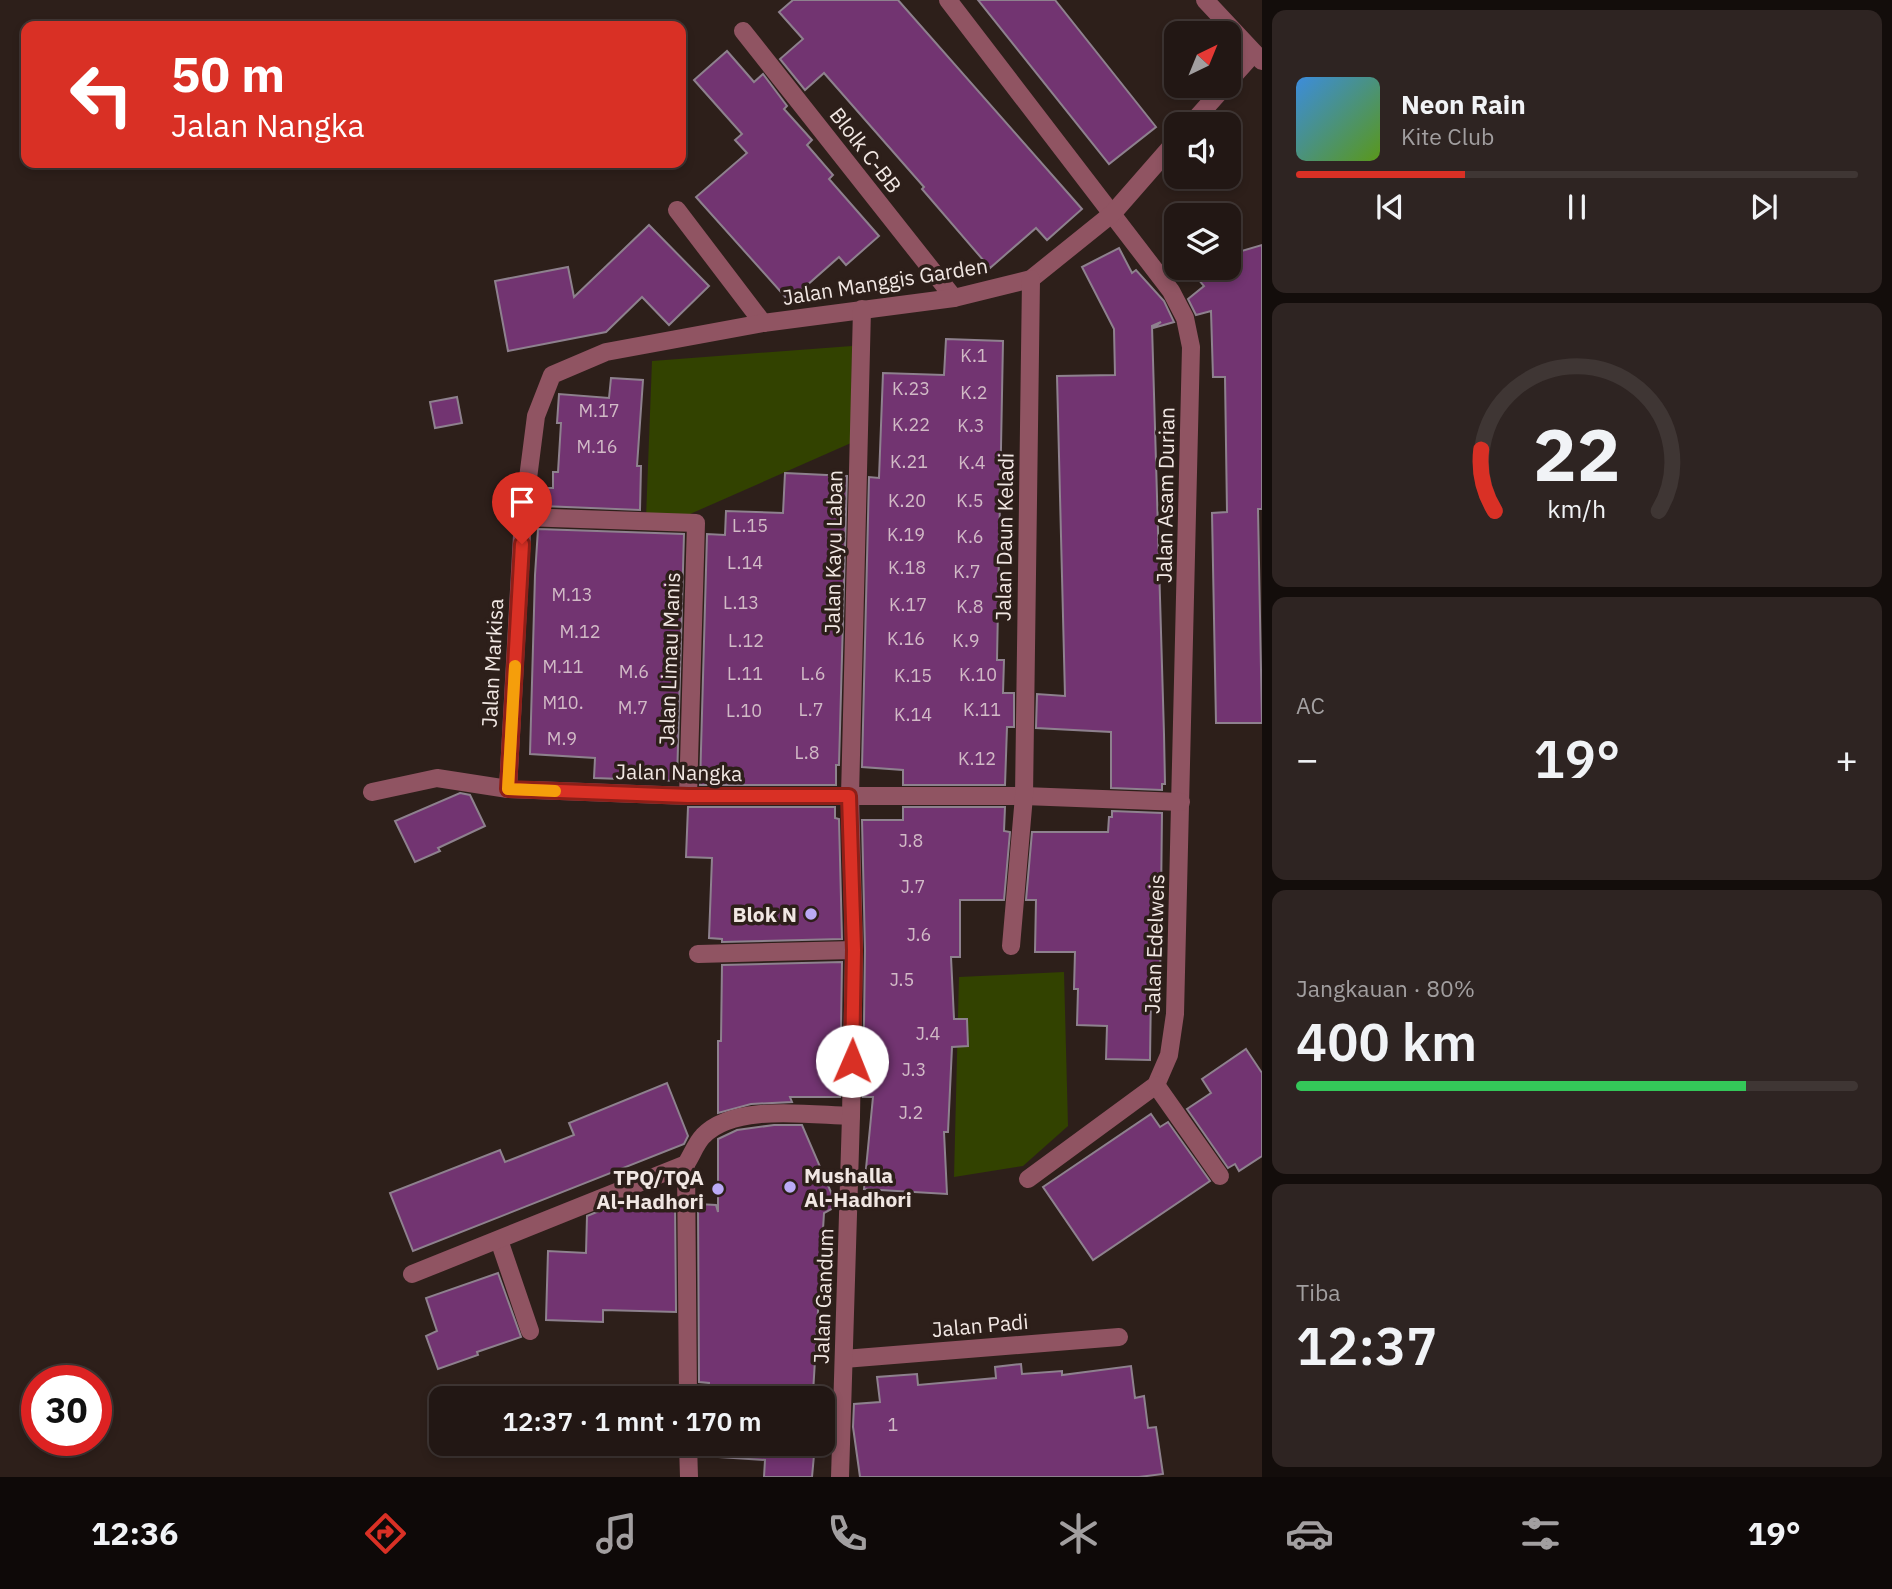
<!DOCTYPE html>
<html lang="id">
<meta charset="utf-8">
<style>
body{margin:0;font-family:"IBM Plex Sans",sans-serif;background:#2e2422;color:#f1f3f6;height:100vh;display:flex;flex-direction:column;font-size:26px;white-space:nowrap}
*{box-sizing:border-box;margin:0}
p{font-size:23px;color:#a29fa0}
.icon{flex:none;width:38px;height:38px;fill:none;stroke:currentColor;stroke-width:2;stroke-linecap:round;stroke-linejoin:round}
.map{position:relative;flex:1;overflow:hidden}
.panel{display:flex;flex-direction:column;gap:10px;padding:10px;background:#130d0b;width:630px}
.panel>*{flex:none}
.top-card{position:absolute;left:21px;top:21px;width:665px;height:147px;border-radius:14px;box-shadow:0 4px 10px #0003,0 0 0 2px #3f3634;background:#d93025;color:#fff;overflow:hidden}
.needle{width:46px;rotate:43deg}
.controls{position:absolute;left:1164px;top:21px;display:grid;gap:14px}
.controls a{display:grid;place-items:center;width:77px;height:77px;border-radius:14px;background:#221714;box-shadow:0 4px 10px #0003,0 0 0 2px #3f3634;font-size:35px}
.speed{position:absolute;left:21px;top:1365px;display:flex;gap:14px;font-size:35px;font-weight:700;text-align:center}
.speed>*{display:grid;place-content:center;width:91px;height:91px;border-radius:50%;background:#221714;box-shadow:0 4px 10px #0003,0 0 0 2px #3f3634;line-height:1}
.speed .limit{border:10px solid #d22;background:#fff;color:#111}
.pin{position:absolute;display:grid;place-items:center;width:60px;height:60px;color:#fff;margin:-72px -30px;border-radius:50% 50% 50% 0;rotate:-45deg;box-shadow:0 0 7px #0007}
.pin .icon{rotate:45deg}
.me{position:absolute;width:77px;margin:-38px;rotate:1deg;stroke-linejoin:round;filter:drop-shadow(0 0 5px #0008)}
.turn{display:flex;align-items:center;gap:24px;height:147px;padding:0 35px;font-size:32px}
.turn .icon{width:91px;height:91px;stroke-width:2.5}
.turn b{display:block;font-size:49px;line-height:60px}
.big{font-size:52px;font-weight:600;line-height:1.1}
.panel .widget{flex:1;display:flex;flex-direction:column;justify-content:center;gap:10px;min-width:0;padding:0 24px;border-radius:14px;background:#2e2422}
.panel .dial{align-items:center;gap:0}
.dial svg{height:182px;overflow:visible;fill:none;stroke:#3f3634;stroke-width:7;stroke-linecap:round;text-anchor:middle}
.dial text{fill:#f1f3f6;stroke:none}
.song{display:flex;align-items:center;gap:21px}
.cover{width:84px;height:84px;border-radius:10px;background:linear-gradient(135deg,hsl(210 70% 55%),hsl(90 70% 35%))}
.played{height:7px;border-radius:4px;background:linear-gradient(90deg,#d93025 30%,#3f3634 30%)}
.keys{display:flex;justify-content:space-around;direction:ltr}
.heat{display:flex;justify-content:space-between;align-items:center;font-size:38px;direction:ltr}
.charge{height:10px;border-radius:5px;background:linear-gradient(90deg,#34c759 80%,#3f3634 0)}
.trip{position:absolute;left:429px;top:1386px;width:406px;height:70px;border-radius:14px;background:#221714;box-shadow:0 4px 10px #0003,0 0 0 2px #3f3634;font-weight:600;line-height:70px;text-align:center}
.tab-bar{display:flex;height:112px;justify-content:space-around;align-items:center;background:#0e0908;color:#a29fa0}
.tab-bar .icon{width:49px;height:49px}
.tab-bar .active{color:#d93025}
.tab-bar b{font-size:32px;color:#f1f3f6}
main{display:flex;flex:1;min-height:0}
.map>svg:first-child{display:block}
</style>
<main>
<div class="map">
<svg width="1262" height="1477" viewBox="0 0 1262 1477">
<rect width="100%" height="100%" fill="#2d1f1a"/>
<!-- green -->
<g fill="#324200">
<polygon points="852,346 851,443 681,518 646,518 652,361"/>
<polygon points="1064,972 1068,1126 1023,1166 954,1177 959,977"/>
</g>
<!-- building -->
<g fill="#723471" stroke="#8e818e" stroke-width="2">
<polygon points="793,0 898,0 1082,209 1047,240 1036,228 990,268 922,189 924,187 824,73 805,90 780,59 803,39 779,12"/>
<polygon points="978,0 1055,0 1156,127 1109,164"/>
<polygon points="727,51 754,82 763,74 787,106 784,109 812,140 807,145 833,175 829,179 879,236 846,265 839,257 789,301 696,197 747,153 735,140 742,134 694,80"/>
<polygon points="649,225 709,286 669,325 642,297 606,332 508,351 495,281 568,267 574,297"/>
<polygon points="1262,245 1262,509 1258,509 1262,723 1216,723 1212,513 1227,512 1225,377 1213,377 1211,311 1196,315 1188,299 1204,286 1189,268 1228,268 1228,255"/>
<polygon points="1119,248 1132,273 1136,270 1164,301 1174,322 1153,328 1161,322 1152,326 1164,734 1165,784 1162,784 1162,790 1111,788 1111,732 1036,728 1037,694 1065,696 1057,376 1115,375 1114,329 1082,267"/>
<polygon points="946,339 1003,341 997,660 1004,660 1003,693 1014,693 1014,727 1007,727 1005,785 903,785 903,770 862,767 869,477 879,478 883,373 944,375"/>
<polygon points="611,378 643,380 637,466 641,466 640,510 542,506 542,488 553,488 553,472 558,472 561,423 557,423 559,394 609,398"/>
<polygon points="457,397 462,423 435,428 430,402"/>
<polygon points="785,473 847,476 839,765 836,765 836,785 700,785 707,534 725,535 726,511 783,513"/>
<polygon points="538,529 684,534 677,781 594,778 595,758 530,754 535,575"/>
<polygon points="460,793 470,795 485,826 438,848 440,851 415,862 395,821"/>
<polygon points="688,807 835,807 835,818 839,819 842,939 722,942 722,939 709,938 712,858 686,857"/>
<polygon points="903,807 1005,807 1004,831 1010,832 1004,900 960,900 960,957 951,957 954,1019 967,1019 968,1046 952,1047 948,1132 944,1132 947,1194 864,1189 873,1097 863,1097 865,950 862,820 903,820"/>
<polygon points="1112,811 1162,813 1160,990 1151,990 1150,1060 1106,1059 1107,1026 1077,1025 1078,989 1074,989 1075,952 1035,952 1036,900 1026,900 1032,832 1108,832 1109,817 1112,817"/>
<polygon points="842,962 840,1097 790,1097 792,1102 751,1104 718,1113 718,1041 721,1041 722,965"/>
<polygon points="1246,1049 1262,1073 1262,1156 1239,1171 1235,1164 1228,1168 1187,1109 1211,1093 1202,1079"/>
<polygon points="667,1083 688,1136 684,1144 413,1251 390,1193 500,1150 505,1162 574,1135 569,1123"/>
<polygon points="1151,1114 1160,1127 1168,1122 1210,1181 1093,1260 1043,1187"/>
<polygon points="774,1125 802,1125 837,1206 824,1213 813,1393 816,1393 815,1398 708,1398 709,1383 699,1382 698,1204 716,1205 718,1212 718,1139 737,1130"/>
<polygon points="626,1200 675,1203 676,1312 603,1310 603,1322 546,1320 548,1251 586,1253 587,1216"/>
<polygon points="498,1273 521,1337 477,1352 478,1355 438,1369 426,1336 437,1331 426,1298"/>
<polygon points="1021,1364 1022,1374 1062,1371 1062,1375 1131,1366 1135,1398 1144,1396 1148,1428 1156,1427 1163,1474 1139,1477 860,1477 853,1427 854,1404 880,1402 877,1377 917,1374 918,1385 996,1378 995,1367"/>
<polygon points="705,1444 815,1444 812,1477 764,1477 765,1460 704,1456"/>
</g>
<g fill="none" stroke-linecap="round" stroke-linejoin="round">
<!-- minor -->
<g stroke="#905462" stroke-width="18">
<polyline points="948,0 1171,291 1185,318 1191,347 1175,1014 1169,1055 1156,1085 1028,1179"/>
<polyline points="743,31 954,298"/>
<polyline points="1228,82 1254,53"/>
<polyline points="1191,124 1225,86"/>
<polyline points="677,210 763,323"/>
<polyline points="523,517 696,523 688,796"/>
<polyline points="508,789 523,517 536,416 552,375 606,352 763,323 954,298 1031,279 1113,213 1176,141"/>
<polyline points="372,792 437,778 508,789 688,796 1024,796 1181,802"/>
<polyline points="1011,946 1024,796 1031,279"/>
<polyline points="698,954 854,950"/>
<polyline points="1156,1085 1220,1176"/>
<polyline points="686,1164 688,1398"/>
<polyline points="499,1240 530,1331"/>
<path d="M 412,1274 L 686,1164 C 692,1155 696,1143 703,1136 C 734,1103 810,1115 851,1116"/>
<polyline points="844,1359 1119,1337"/>
<polyline points="688,1444 689,1477"/>
<polyline points="840,1477 851,1116 854,950 850,796 862,309"/>
</g>
<!-- tertiary -->
<polyline stroke="#905462" stroke-width="18" points="1205,0 1262,61"/>
</g>
<g fill="none" stroke-linecap="round" stroke-linejoin="round">
<!-- route casing -->
<g stroke="#8d1f18" stroke-width="18">
<polyline id="route" points="522,544 508,789 688,796 849,796 854,950 852,1061"/>
</g>
<!-- route -->
<use href="#route" stroke="#d93025" stroke-width="12"/>
<!-- slow -->
<polyline stroke="#f59e0b" stroke-width="12" points="515,666 508,789 555,791"/>
</g>
<!-- markers -->
<g fill="#bbaaf6" stroke="#2d1f1a" stroke-width="2.5">
<circle cx="811" cy="914" r="7"/>
<circle cx="790" cy="1187" r="7"/>
<circle cx="718" cy="1189" r="7"/>
</g>
<g text-anchor="middle" dominant-baseline="central" stroke-width="7" stroke-linejoin="round" paint-order="stroke">
<!-- number labels -->
<g font-size="18" fill="#d1bac6">
<text x="974" y="355">K.1</text>
<text x="911" y="388">K.23</text>
<text x="974" y="392">K.2</text>
<text x="599" y="410">M.17</text>
<text x="911" y="424">K.22</text>
<text x="971" y="425">K.3</text>
<text x="597" y="446">M.16</text>
<text x="909" y="461">K.21</text>
<text x="972" y="462">K.4</text>
<text x="907" y="500">K.20</text>
<text x="970" y="500">K.5</text>
<text x="750" y="525">L.15</text>
<text x="906" y="534">K.19</text>
<text x="970" y="536">K.6</text>
<text x="745" y="562">L.14</text>
<text x="907" y="567">K.18</text>
<text x="967" y="571">K.7</text>
<text x="572" y="594">M.13</text>
<text x="741" y="602">L.13</text>
<text x="908" y="604">K.17</text>
<text x="970" y="606">K.8</text>
<text x="580" y="631">M.12</text>
<text x="906" y="638">K.16</text>
<text x="746" y="640">L.12</text>
<text x="966" y="640">K.9</text>
<text x="563" y="666">M.11</text>
<text x="634" y="671">M.6</text>
<text x="745" y="673">L.11</text>
<text x="813" y="673">L.6</text>
<text x="978" y="674">K.10</text>
<text x="913" y="675">K.15</text>
<text x="563" y="702">M10.</text>
<text x="633" y="707">M.7</text>
<text x="811" y="709">L.7</text>
<text x="982" y="709">K.11</text>
<text x="744" y="710">L.10</text>
<text x="913" y="714">K.14</text>
<text x="562" y="738">M.9</text>
<text x="807" y="752">L.8</text>
<text x="977" y="758">K.12</text>
<text x="911" y="840">J.8</text>
<text x="913" y="886">J.7</text>
<text x="919" y="934">J.6</text>
<text x="902" y="979">J.5</text>
<text x="928" y="1033">J.4</text>
<text x="914" y="1069">J.3</text>
<text x="911" y="1112">J.2</text>
<text x="893" y="1424">1</text>
</g>
<!-- street labels -->
<g font-size="21" fill="#f1e7e3" stroke="#2d1f1a">
<text transform="translate(866 150) rotate(52)">Blolk C-BB</text>
<text transform="translate(885 281) rotate(-9)">Jalan Manggis Garden</text>
<text transform="translate(1165 495) rotate(-89)">Jalan Asam Durian</text>
<text transform="translate(1004 537) rotate(-89)">Jalan Daun Keladi</text>
<text transform="translate(833 552) rotate(-89)">Jalan Kayu Laban</text>
<text transform="translate(669 659) rotate(-88)">Jalan Limau Manis</text>
<text transform="translate(492 663) rotate(-87)">Jalan Markisa</text>
<text transform="translate(679 772) rotate(1)">Jalan Nangka</text>
<text transform="translate(1154 944) rotate(-88)">Jalan Edelweis</text>
<text transform="translate(823 1296) rotate(-88)">Jalan Gandum</text>
<text transform="translate(980 1325) rotate(-5)">Jalan Padi</text>
</g>
<!-- poi labels -->
<g font-size="21" font-weight="bold" fill="#f1e7e3" stroke="#2d1f1a" text-anchor="end">
<text x="797" y="914">Blok N</text>
<text x="804" y="1175" text-anchor="start">Mushalla<tspan x="804" dy="24">Al-Hadhori</tspan></text>
<text x="704" y="1177">TPQ/TQA<tspan x="704" dy="24">Al-Hadhori</tspan></text>
</g>
</g>
</svg>
<div class="controls">
<a><svg class="needle" viewBox="-14 -14 28 28"><path d="M0-13l5 13h-10z" fill="#e53935"/><path d="M0 13l5-13h-10z" fill="#a29fa0"/></svg></a>
<a><svg class="icon" aria-label="sound" viewBox="0 0 24 24"><path d="M4 9h4l5-4v14l-5-4H4zM17 9q2 3 0 6"/></svg></a>
<a><svg class="icon" aria-label="layers" viewBox="0 0 24 24"><path d="M12 4l9 5-9 5-9-5zM3 14l9 5 9-5"/></svg></a>
</div>
<div class="speed"><div class="limit">30</div></div>
<div class="pin" style="left:522px;top:544px;background:#d93025"><svg class="icon" aria-label="arrive" viewBox="0 0 24 24"><path d="M6 21V4h12l-3 4 3 4H6"/></svg></div>
<svg class="me" style="left:852px;top:1061px" viewBox="-20 -20 40 40"><circle r="19" fill="#fff"/><path d="M0-13L10 11 0 6-10 11z" fill="#d93025"/></svg>
<div class="trip">12:37 · 1 mnt · 170 m</div>
<div class="top-card">
<div class="turn"><svg class="icon" aria-label="left" viewBox="0 0 24 24"><path d="M17 20v-9H6M10 6l-5 5 5 5"/></svg><div><b>50 m</b>Jalan Nangka</div></div>
</div>
</div>
<section class="panel">
<div class="widget">
<div class="song"><i class="cover"></i><div><b>Neon Rain</b><p>Kite Club</p></div></div>
<div class="played"></div>
<div class="keys"><svg class="icon" aria-label="previous" viewBox="0 0 24 24"><path d="M18 5L8 12l10 7zM5 5v14"/></svg><svg class="icon" aria-label="pause" viewBox="0 0 24 24"><path d="M8 5v14M16 5v14"/></svg><svg class="icon" aria-label="next" viewBox="0 0 24 24"><path d="M6 5l10 7-10 7zM19 5v14"/></svg></div>
</div>
<div class="widget dial"><svg viewBox="0 0 100 80">
<path d="M14 69A42 42 0 1 1 86 69"/>
<path d="M14 69A42 42 0 0 1 8 42" stroke="#d93025"/>
<text x="50" y="56" font-size="32" font-weight="700">22</text>
<text x="50" y="72" font-size="11">km/h</text>
</svg></div>
<div class="widget"><p>AC</p>
<div class="heat"><a>−</a><b class="big">19°</b><a>+</a></div>
</div>
<div class="widget"><p>Jangkauan · 80%</p><b class="big">400 km</b><div class="charge"></div></div>
<div class="widget"><p>Tiba</p><b class="big">12:37</b></div>
</section>
</main>
<nav class="tab-bar">
<b>12:36</b>
<svg class="icon active" aria-label="directions" viewBox="0 0 24 24"><path d="M12 3l9 9-9 9-9-9zM9 14v-3h6M13 9l2 2-2 2"/></svg>
<svg class="icon" aria-label="music" viewBox="0 0 24 24"><path d="M9 18V5l10-2v13"/><circle cx="6" cy="18" r="3"/><circle cx="16" cy="16" r="3"/></svg>
<svg class="icon" aria-label="phone" viewBox="0 0 24 24"><path d="M5 4h4l2 5-3 2q2 4 5 5l2-3 5 2v4C11 20 4 13 5 4z"/></svg>
<svg class="icon" aria-label="climate" viewBox="0 0 24 24"><path d="M12 3v18M4 7l16 10M4 17L20 7"/></svg>
<svg class="icon" aria-label="car" viewBox="0 0 24 24"><path d="M5 17H2v-5l4-1 3-4h7l3 4 3 1v5h-3M9 17h6M6 11h13"/><circle cx="7" cy="17" r="2"/><circle cx="17" cy="17" r="2"/></svg>
<svg class="icon" aria-label="filters" viewBox="0 0 24 24"><path d="M4 7h16M4 17h16"/><circle cx="9" cy="7" r="2"/><circle cx="15" cy="17" r="2"/></svg>
<b>19°</b>
</nav>
